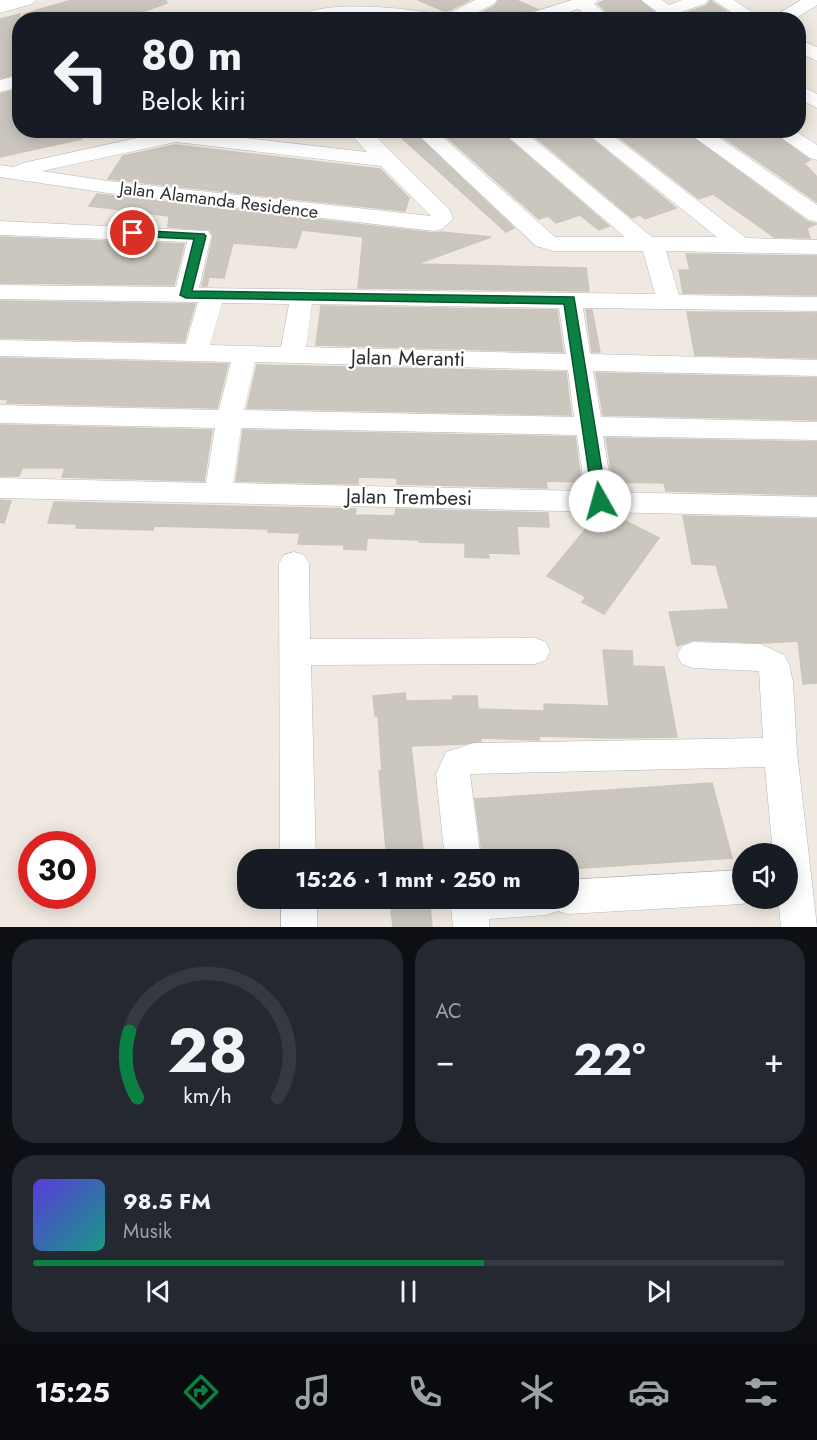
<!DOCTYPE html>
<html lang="id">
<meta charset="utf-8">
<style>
body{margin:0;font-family:Jost,sans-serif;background:#242831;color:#f1f3f6;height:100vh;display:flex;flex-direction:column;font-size:22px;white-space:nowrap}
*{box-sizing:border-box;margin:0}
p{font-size:20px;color:#9ea1a6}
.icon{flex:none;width:33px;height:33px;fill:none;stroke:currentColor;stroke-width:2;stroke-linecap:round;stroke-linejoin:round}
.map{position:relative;height:927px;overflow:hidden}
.sheet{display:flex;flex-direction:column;gap:12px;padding:12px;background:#0d0f14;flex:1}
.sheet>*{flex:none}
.guide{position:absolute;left:12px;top:12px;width:794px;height:126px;border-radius:24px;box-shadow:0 3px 15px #0003;background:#171b24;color:#f1f3f6;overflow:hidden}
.controls{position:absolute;left:732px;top:843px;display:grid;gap:12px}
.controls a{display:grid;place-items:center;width:66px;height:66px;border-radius:50%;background:#171b24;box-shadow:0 3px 15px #0003;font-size:30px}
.speed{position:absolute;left:18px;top:831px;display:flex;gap:12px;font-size:30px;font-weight:700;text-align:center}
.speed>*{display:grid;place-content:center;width:78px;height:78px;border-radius:50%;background:#171b24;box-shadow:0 3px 15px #0003;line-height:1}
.speed .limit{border:9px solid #d22;background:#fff;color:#111}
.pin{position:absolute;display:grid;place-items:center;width:51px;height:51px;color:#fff;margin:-26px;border:3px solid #fff;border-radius:50%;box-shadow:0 2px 6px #0007}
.me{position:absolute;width:66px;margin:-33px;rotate:353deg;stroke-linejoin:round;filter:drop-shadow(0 0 4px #0008)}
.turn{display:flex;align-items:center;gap:21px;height:126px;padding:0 30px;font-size:27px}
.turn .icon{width:78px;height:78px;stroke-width:2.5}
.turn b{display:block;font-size:42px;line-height:51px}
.big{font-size:45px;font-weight:700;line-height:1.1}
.sheet .tile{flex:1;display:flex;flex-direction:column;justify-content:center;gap:9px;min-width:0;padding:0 21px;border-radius:24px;background:#242831}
.sheet .dial{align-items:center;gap:0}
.dial svg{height:156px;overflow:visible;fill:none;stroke:#363941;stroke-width:7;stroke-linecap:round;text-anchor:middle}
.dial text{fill:#f1f3f6;stroke:none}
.song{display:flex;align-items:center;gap:18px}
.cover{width:72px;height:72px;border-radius:9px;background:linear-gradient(135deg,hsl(250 70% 55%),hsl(170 70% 35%))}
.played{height:6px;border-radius:3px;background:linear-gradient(90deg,#0b8043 60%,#363941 60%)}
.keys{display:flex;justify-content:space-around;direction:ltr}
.heat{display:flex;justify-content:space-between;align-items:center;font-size:33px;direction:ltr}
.sheet .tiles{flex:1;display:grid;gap:12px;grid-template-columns:1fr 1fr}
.tile:last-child{grid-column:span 2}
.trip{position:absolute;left:237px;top:849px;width:342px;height:60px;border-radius:24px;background:#171b24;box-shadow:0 3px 15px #0003;font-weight:700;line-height:60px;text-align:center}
.tabs{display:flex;height:96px;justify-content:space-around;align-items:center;background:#090b0e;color:#9ea1a6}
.tabs .icon{width:42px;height:42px}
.tabs .current{color:#0b8043}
.tabs b{font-size:27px;color:#f1f3f6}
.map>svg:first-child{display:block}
</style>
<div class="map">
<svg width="817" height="927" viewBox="0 0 817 927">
<rect width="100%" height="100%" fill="#efe9e1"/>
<!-- building -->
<g fill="#cbc7bf" stroke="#cbc5ba" stroke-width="1.5">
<polygon points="72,0 166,0 167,3 120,20 25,20 24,14"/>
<polygon points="418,0 470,0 446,12"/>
<polygon points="499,0 516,0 537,9 520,14 517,20 469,20 495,6"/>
<polygon points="605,0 639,0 664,20 616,20 598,4"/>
<polygon points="711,0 712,2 738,20 691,20 685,13 706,6"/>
<polygon points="20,14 20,73 0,78 0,19"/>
<polygon points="20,89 20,130 81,130 82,139 0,157 0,94"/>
<polygon points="393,130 411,130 514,228 506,232"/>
<polygon points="439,130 498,130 609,226 599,230 580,215 556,223 548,216 539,219"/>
<polygon points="527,130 581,130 676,208 645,219 640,215 632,218"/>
<polygon points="610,130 682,130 808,222 816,224 807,228 810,238 774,237 713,194 699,199"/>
<polygon points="713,130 768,130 810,160 804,163 817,177 817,202"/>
<polygon points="175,145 380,169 409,198 405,211 108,179 123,156"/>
<polygon points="97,194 434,233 441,232 491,237 417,264 586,268 589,291 358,288 363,237 302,230 296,248 233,243 224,278 209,277 207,286 202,286 213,237 210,230 168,227 169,216 89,206"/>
<polygon points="0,237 184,244 174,285 0,283"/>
<polygon points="686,254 817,256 817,295 683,293 679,270 690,270"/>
<polygon points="0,301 195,304 184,342 0,338"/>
<polygon points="321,306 557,310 563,352 316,345"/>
<polygon points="586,310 592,310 600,352 592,352"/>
<polygon points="687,312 817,313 817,358 695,355"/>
<polygon points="0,358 192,363 228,364 217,408 7,403 9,400 0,399"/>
<polygon points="257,365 566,372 571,415 247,408"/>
<polygon points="596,373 817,378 817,420 603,415"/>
<polygon points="0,425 212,430 204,481 62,477 65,468 22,468 19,476 0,476"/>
<polygon points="243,430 575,437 581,482 546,481 547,488 397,484 397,478 358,477 358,484 236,481"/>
<polygon points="606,438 817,442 817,495 666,491 664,483 613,482"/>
<polygon points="0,500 11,501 4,523 0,522"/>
<polygon points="54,502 356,509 355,515 395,516 396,509 548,513 549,527 517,526 519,554 488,553 489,558 465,557 465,543 419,542 419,540 367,538 366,550 344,549 344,545 298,544 300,533 268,532 268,529 154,526 153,530 76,528 77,524 48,523"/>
<polygon points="598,514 614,515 659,538 604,614 582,602 586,597 547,576"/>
<polygon points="683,516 817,519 817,683 803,684 798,641 764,643 693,640 677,646 669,612 729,609 716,565 692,564"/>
<polygon points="603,650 632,651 633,666 664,667 677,737 612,738 539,736 539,740 481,738 481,741 464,744 411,746 424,860 387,860 379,771 382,771 378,716 375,716 373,696 405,693 406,701 453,700 453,696 477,696 478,709 544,711 544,704 609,706"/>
<polygon points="712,783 732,858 568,869 568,860 483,860 475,799"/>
<polygon points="390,898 429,898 432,927 393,927"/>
</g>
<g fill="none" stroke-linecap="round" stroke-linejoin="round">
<!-- minor casing -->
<g stroke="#b4b7c1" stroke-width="1">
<g id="minor">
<path d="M 475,0 L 497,0 L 494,4 L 463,20 L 417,20 L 358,13 L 310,20 L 304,15 C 322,0 418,8 444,16 Z"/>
<polygon points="572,0 599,0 594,4 614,20 593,20 578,9 546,20 519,20 521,16"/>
<polygon points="641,0 662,0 669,5 682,0 708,0 705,4 681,12 689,20 668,20"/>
<polygon points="713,0 734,0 764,20 743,20"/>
<polygon points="801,0 817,0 817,5 793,20 774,20 776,15"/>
<polygon points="798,39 817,47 817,61 798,52"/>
<polygon points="20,75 20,87 0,92 0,80"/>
<polygon points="798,84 817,94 817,108 798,98"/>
<path d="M 173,130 L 203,130 L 203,133 L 367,152 L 347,130 L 369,130 L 450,210 L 453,219 L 442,229 L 434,231 L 108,193 L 0,177 L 0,165 L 14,167 L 23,163 ZM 176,142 L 381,166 L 431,216 L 108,181 L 42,171 Z"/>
<path d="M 413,130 L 435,130 L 555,237 L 625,237 L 500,130 L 523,130 L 652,237 L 717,237 L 583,130 L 606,130 L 746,238 L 817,240 L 817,254 L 666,251 L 679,295 L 817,297 L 817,311 L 583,308 L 590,354 L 817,360 L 817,376 L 593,371 L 601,417 L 817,422 L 817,440 L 603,436 L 612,492 L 817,497 L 817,517 L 0,498 L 0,478 L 206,483 L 215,428 L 0,423 L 0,405 L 219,410 L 231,362 L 0,356 L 0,340 L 186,344 L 198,302 L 0,299 L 0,285 L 176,287 L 187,242 L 0,235 L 0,221 L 208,231 L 211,236 L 199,288 L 655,294 L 643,251 L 554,251 L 536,246 ZM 222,303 L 289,304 L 281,347 L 210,345 ZM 312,304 L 559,308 L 566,354 L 306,347 ZM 255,362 L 568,370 L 574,417 L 244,410 ZM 241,428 L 577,435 L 585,491 L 233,483 Z"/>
<polygon points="684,130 708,130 817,205 817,222 809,220"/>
<polygon points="770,130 794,130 817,145 817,160 810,158"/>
<polygon points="294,552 304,555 309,563 310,639 535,638 546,642 550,651 546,660 535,664 311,665 316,860 280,860 279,563 284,555"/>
<polygon points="693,642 761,644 784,655 789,664 793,682 797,752 817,927 781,927 778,898 788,898 788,854 773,854 765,767 470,774 481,860 445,860 436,774 446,752 474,743 763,738 759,671 693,668 682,664 677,655 682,646"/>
<polygon points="742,870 742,898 755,898 742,904 568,914 558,911 546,915 489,919 489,927 453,927 450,898 568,898 568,880"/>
<rect x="281" y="898" width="36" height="29"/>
</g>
</g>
<!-- tertiary casing -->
<g stroke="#b4b7c1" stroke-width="1">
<polygon id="tertiary" points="0,0 36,0 32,4 0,13"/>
</g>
<!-- minor -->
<use href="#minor" fill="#fff" fill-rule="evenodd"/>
<!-- tertiary -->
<use href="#tertiary" fill="#fff" fill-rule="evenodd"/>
</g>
<!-- route -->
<polygon fill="#0b8043" stroke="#07532c" stroke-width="1.5" points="133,230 204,234 206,236 192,291 574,297 607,501 605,505 595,505 593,501 564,304 186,298 180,295 194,239 129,236 129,231"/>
<g text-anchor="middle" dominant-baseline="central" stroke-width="4.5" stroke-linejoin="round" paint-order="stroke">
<!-- far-street labels -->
<g font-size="18" fill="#2e2e2e" stroke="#fff">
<text transform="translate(219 200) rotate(7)">Jalan Alamanda Residence</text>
</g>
<!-- street labels -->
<g font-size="21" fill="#2e2e2e" stroke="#fff">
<text transform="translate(408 358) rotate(1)">Jalan Meranti</text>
<text transform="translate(409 497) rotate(1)">Jalan Trembesi</text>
</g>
</g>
</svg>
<div class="controls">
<a><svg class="icon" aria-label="sound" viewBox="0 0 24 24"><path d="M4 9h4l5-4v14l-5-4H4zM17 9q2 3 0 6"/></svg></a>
</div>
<div class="speed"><div class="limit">30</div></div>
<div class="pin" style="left:133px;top:233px;background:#d93025"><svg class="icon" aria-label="arrive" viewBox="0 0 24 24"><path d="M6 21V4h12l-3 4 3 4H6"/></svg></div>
<svg class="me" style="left:600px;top:501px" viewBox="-20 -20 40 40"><circle r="19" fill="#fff"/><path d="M0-13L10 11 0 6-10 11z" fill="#0b8043"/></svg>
<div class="trip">15:26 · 1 mnt · 250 m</div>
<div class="guide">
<div class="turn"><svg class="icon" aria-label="left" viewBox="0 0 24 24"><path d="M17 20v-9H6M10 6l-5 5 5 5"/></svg><div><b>80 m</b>Belok kiri</div></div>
</div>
</div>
<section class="sheet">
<div class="tiles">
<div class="tile dial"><svg viewBox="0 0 100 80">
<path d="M14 69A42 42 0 1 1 86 69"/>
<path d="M14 69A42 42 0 0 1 10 35" stroke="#0b8043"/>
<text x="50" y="56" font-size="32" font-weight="700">28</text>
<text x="50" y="72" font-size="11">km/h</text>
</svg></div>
<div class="tile"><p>AC</p>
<div class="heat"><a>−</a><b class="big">22°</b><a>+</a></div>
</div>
<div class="tile">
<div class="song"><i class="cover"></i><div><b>98.5 FM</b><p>Musik</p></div></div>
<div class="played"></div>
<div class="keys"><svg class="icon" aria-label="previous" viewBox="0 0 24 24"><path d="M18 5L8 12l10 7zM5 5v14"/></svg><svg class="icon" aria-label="pause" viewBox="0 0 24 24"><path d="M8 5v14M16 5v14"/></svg><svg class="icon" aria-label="next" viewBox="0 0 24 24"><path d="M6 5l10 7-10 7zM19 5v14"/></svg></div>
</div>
</div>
</section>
<nav class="tabs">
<b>15:25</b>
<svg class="icon current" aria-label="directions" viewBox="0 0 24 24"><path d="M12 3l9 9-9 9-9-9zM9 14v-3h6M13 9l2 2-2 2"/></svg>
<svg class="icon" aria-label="music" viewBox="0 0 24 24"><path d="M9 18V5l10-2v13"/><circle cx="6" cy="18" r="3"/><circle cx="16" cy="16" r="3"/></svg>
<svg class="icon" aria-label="phone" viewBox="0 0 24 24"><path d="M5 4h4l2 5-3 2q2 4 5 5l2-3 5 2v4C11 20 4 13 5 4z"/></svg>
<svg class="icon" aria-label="climate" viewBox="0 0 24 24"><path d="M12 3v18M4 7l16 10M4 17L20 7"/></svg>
<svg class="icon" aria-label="car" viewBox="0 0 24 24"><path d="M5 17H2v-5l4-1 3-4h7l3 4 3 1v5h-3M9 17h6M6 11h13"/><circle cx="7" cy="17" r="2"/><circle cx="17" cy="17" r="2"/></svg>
<svg class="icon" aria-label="filters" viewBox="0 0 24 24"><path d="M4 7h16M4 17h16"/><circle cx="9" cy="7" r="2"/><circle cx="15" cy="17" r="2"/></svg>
</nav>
